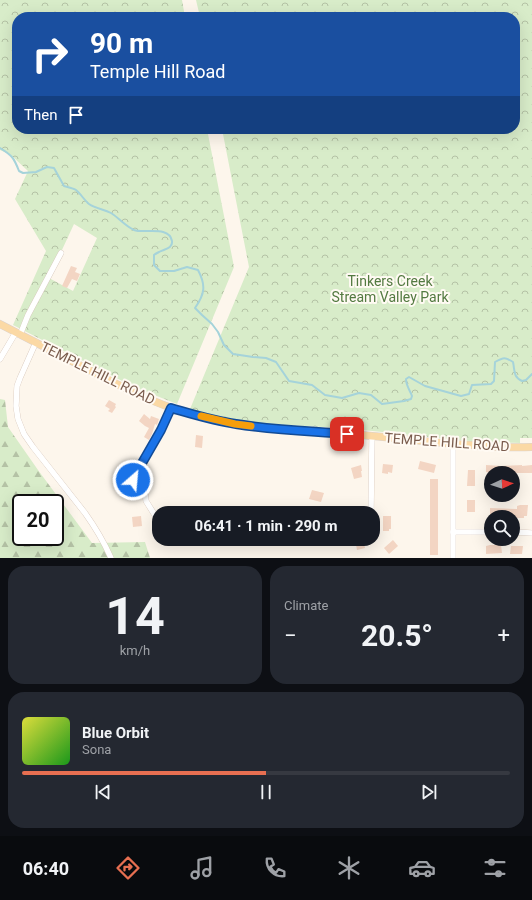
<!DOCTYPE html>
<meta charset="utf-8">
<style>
body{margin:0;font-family:Roboto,sans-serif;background:#242831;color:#f1f3f6;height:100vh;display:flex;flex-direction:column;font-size:15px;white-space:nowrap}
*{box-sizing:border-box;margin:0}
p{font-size:13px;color:#9ea1a6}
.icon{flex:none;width:22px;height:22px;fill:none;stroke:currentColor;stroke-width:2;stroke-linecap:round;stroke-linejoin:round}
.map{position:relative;height:558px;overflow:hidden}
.details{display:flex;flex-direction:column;gap:8px;padding:8px;background:#0d0f14;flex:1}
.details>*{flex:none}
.hud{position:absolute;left:12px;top:12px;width:508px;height:122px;border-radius:16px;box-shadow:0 4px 16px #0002;background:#1a4fa0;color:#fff;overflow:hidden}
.needle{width:26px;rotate:87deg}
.controls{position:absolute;left:484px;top:466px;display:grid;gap:8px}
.controls a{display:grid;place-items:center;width:36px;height:36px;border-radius:50%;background:#171b24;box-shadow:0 4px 16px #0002;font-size:20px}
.speed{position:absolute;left:12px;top:494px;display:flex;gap:8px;font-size:20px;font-weight:700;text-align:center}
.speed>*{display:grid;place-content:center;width:52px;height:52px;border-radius:50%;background:#171b24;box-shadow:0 4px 16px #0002;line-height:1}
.speed .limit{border:2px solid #111;border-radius:6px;background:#fff;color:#111}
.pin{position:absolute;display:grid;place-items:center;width:34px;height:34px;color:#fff;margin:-17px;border-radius:8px;box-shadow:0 2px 6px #0006}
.me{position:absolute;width:44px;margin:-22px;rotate:27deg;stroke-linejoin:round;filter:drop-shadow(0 0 3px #0008)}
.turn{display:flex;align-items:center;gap:14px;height:84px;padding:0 12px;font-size:18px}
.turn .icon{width:52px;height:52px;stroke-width:2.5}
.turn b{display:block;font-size:28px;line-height:34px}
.then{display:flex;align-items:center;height:38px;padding:0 12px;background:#0003;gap:8px;font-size:15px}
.big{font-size:30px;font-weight:700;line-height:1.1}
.details .card{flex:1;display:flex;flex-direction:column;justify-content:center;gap:6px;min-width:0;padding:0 14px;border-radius:16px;background:#242831}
.details .dial{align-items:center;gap:0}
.dial b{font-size:52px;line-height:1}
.song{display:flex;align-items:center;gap:12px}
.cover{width:48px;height:48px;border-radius:6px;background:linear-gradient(135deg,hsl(60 70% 55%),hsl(120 70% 35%))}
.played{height:4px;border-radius:2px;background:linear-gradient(90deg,#e76f51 50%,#363941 50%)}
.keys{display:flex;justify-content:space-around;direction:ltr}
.heat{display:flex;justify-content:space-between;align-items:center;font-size:22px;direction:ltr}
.details .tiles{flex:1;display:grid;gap:8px;grid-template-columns:1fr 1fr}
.card:last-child{grid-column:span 2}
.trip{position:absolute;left:152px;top:506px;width:228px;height:40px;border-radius:16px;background:#171b24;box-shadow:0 4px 16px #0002;font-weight:700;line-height:40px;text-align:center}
.tabs{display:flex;height:64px;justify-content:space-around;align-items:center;background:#090b0e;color:#9ea1a6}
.tabs .icon{width:28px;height:28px}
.tabs .current{color:#e76f51}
.tabs b{font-size:18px;color:#f1f3f6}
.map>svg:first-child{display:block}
</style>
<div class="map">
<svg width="532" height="558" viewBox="0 0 532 558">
<defs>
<pattern id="forest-firs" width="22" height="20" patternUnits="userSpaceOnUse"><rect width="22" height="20" fill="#d8ecc9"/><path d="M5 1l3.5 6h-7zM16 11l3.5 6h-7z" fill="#b4c2a5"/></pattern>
<pattern id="park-crowns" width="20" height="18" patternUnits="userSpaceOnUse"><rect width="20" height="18" fill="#d8ecc9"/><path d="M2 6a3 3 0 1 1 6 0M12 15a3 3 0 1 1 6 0" fill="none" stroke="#b4c2a5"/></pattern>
</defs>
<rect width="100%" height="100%" fill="#fdf6ec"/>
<!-- forest -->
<path fill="url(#forest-firs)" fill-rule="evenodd" d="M 0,399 L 5,400 L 8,427 L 38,470 L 92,543 L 145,542 L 150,558 L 0,558 ZM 21,503 L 55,503 L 55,537 L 21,537 Z"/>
<!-- park -->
<g fill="url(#park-crowns)" fill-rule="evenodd">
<path d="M 0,0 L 182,0 L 185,17 L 17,17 L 17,129 L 207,129 L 234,267 L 177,404 L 134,387 L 13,325 L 46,251 L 15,199 L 28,171 L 11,155 L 0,150 ZM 74,224 L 97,238 L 73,291 L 49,278 Z"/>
<path d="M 196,0 L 532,0 L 532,438 L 520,438 L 520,443 C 464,443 408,434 353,429 C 317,426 282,426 246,422 C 227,419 208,415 190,409 L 249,267 L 222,129 L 515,129 L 515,17 L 200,17 Z"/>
</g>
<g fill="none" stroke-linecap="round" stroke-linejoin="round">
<!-- stream -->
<path stroke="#a5d3da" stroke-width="2" d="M 0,148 C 12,155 14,158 19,171 L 23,173 L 36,172 L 47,167 L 54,168 L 64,186 C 68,187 73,188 76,190 C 81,194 84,200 89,204 C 96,209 104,209 111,213 C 119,218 125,226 134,230 C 144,234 169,225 172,241 C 173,249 164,249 159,252 C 157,253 155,254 154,255 L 154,265 L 160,271 L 174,271 L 187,267 L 198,270 C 206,285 205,294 195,308 L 202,315 L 212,324 L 218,332 L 224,345 L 233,354 L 253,357 L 266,358 L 276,362 L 289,381 L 312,385 L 325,395 L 342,398 L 359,393 L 371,395 L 382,404 L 404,401 L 411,399 L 412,396 C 410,390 406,386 406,379 L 409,377 L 425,386 L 461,396 L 469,394 L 472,385 L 491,384 L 494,381 L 495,362 C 504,357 505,357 513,362 C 515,371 513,377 522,381 L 526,380 L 532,374"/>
</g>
<!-- building -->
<g fill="#f3d5c3">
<polygon points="71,266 77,268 75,272 80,274 77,281 72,279 67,288 62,286"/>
<polygon points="109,400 116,404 115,406 116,407 112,413 108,411 110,409 105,406"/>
<polygon points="144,414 150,419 151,416 159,419 157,425 155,424 152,434 149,440 144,437 149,428 145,426 139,421"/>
<polygon points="196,435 203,436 202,448 195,447"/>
<polygon points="420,461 436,465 434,473 418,469"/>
<polygon points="383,464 393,465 392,473 388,472 388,474 382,473"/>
<polygon points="361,465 362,471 361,471 362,477 354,479 351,468"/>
<polygon points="486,465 501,466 522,465 522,466 532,465 532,473 489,473 486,472"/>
<polygon points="468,470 475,470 475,486 467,486"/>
<rect x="430" y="479" width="8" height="76"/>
<polygon points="312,490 324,493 321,502 309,499"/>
<rect x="467" y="500" width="8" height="12"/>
<polygon points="520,505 528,505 527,516 524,516 524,518 517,518 517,517 504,516 490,517 490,508 517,509 517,506"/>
<polygon points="141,516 142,526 133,527 132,517"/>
<polygon points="383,516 391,516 391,529 389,529 389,531 383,531"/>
<polygon points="355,539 363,539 365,548 357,550"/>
<polygon points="393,540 398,546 389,554 384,548"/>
<polygon points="490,545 501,545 502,553 486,554 486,546"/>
<polygon points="511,546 523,546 522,554 510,554"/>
</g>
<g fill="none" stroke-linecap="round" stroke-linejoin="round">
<!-- minor casing -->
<g stroke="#d1beb0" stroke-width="6">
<g id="minor">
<polyline points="20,335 28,315 61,253"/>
<path d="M 36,342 L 20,378 L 17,386 L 16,406 L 18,419 L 24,434 L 33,447 L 85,513 C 95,527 104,542 111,558"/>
<polyline points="0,359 16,332"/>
<polyline points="453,444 453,558"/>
<polyline points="371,513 372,436"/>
<polyline points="156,517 146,501 145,490 134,483 133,480 134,477 161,430 171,408"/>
<polyline points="373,529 374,537"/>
<polyline points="453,532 491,532"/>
<polyline points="513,532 532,533"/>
</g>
</g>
<!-- major casing -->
<g stroke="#dad1cd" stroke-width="8">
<path id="major" d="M 0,324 C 33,341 65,358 97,374 C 120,386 144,398 169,407 C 234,430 304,430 372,436 C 405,439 438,443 471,445 C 492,447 512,448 532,447"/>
</g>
<!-- minor -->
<use href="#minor" stroke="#fff" stroke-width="5.5"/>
<!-- major -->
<use href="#major" stroke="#fbd9a5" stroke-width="7"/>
</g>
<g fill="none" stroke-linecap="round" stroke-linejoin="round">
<!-- route casing -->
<g stroke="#114b97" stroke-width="10">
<path id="route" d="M 133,480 L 134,477 L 161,430 L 171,408 C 192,414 214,421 236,424 C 273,430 310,431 347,434"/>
</g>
<!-- route -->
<use href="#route" stroke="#1a73e8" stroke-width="7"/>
<!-- slow -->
<polyline stroke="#f59e0b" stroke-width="7" points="201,416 235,424 251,426"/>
</g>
<g text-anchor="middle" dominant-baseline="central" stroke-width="4" stroke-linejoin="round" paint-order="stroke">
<!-- park labels -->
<g font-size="14" fill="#537a41" stroke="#fffaf3">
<text x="390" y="281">Tinkers Creek<tspan x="390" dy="16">Stream Valley Park</tspan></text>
</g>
<!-- street labels -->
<g font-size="14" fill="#7a5c4d" stroke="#fffaf3">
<text transform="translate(98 373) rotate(26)">TEMPLE HILL ROAD</text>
<text transform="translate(447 442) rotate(4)">TEMPLE HILL ROAD</text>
</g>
</g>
</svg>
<div class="controls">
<a><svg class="needle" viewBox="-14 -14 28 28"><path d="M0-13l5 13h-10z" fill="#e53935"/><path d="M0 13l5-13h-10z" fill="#9ea1a6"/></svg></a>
<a><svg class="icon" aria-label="search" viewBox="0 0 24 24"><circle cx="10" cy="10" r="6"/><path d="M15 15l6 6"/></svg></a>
</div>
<div class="speed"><div class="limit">20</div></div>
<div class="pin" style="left:347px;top:434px;background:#d93025"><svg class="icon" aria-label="arrive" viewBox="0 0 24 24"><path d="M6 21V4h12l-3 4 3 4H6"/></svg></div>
<svg class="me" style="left:133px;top:480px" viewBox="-20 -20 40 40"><circle r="17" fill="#1a73e8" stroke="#fff" stroke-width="3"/><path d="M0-11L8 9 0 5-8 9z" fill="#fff"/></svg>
<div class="trip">06:41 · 1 min · 290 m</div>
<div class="hud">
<div class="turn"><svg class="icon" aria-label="right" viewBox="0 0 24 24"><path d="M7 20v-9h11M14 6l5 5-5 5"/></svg><div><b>90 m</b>Temple Hill Road</div></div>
<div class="then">Then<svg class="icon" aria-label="arrive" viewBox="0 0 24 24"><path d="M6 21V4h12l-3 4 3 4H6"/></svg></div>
</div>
</div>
<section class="details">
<div class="tiles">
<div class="card dial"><b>14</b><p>km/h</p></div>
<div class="card"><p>Climate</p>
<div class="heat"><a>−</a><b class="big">20.5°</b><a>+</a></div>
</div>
<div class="card">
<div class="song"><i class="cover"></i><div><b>Blue Orbit</b><p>Sona</p></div></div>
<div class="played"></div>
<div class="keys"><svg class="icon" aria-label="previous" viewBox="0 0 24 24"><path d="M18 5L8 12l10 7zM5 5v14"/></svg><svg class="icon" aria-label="pause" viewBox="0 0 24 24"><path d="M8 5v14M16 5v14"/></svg><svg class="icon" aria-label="next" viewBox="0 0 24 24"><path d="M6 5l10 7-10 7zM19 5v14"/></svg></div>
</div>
</div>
</section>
<nav class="tabs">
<b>06:40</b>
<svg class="icon current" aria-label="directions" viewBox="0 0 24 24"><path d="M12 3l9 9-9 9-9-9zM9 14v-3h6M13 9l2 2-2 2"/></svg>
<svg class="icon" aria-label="music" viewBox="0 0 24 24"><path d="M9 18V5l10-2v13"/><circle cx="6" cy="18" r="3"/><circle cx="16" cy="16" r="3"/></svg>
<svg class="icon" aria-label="phone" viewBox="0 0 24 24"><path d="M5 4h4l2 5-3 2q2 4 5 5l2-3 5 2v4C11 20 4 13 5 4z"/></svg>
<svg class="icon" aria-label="climate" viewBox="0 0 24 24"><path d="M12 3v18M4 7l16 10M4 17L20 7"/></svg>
<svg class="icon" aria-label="car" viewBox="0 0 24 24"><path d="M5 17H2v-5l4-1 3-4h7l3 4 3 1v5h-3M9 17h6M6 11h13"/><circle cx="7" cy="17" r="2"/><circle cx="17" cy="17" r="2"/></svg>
<svg class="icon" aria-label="filters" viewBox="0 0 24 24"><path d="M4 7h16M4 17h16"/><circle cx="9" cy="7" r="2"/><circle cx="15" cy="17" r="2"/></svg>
</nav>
